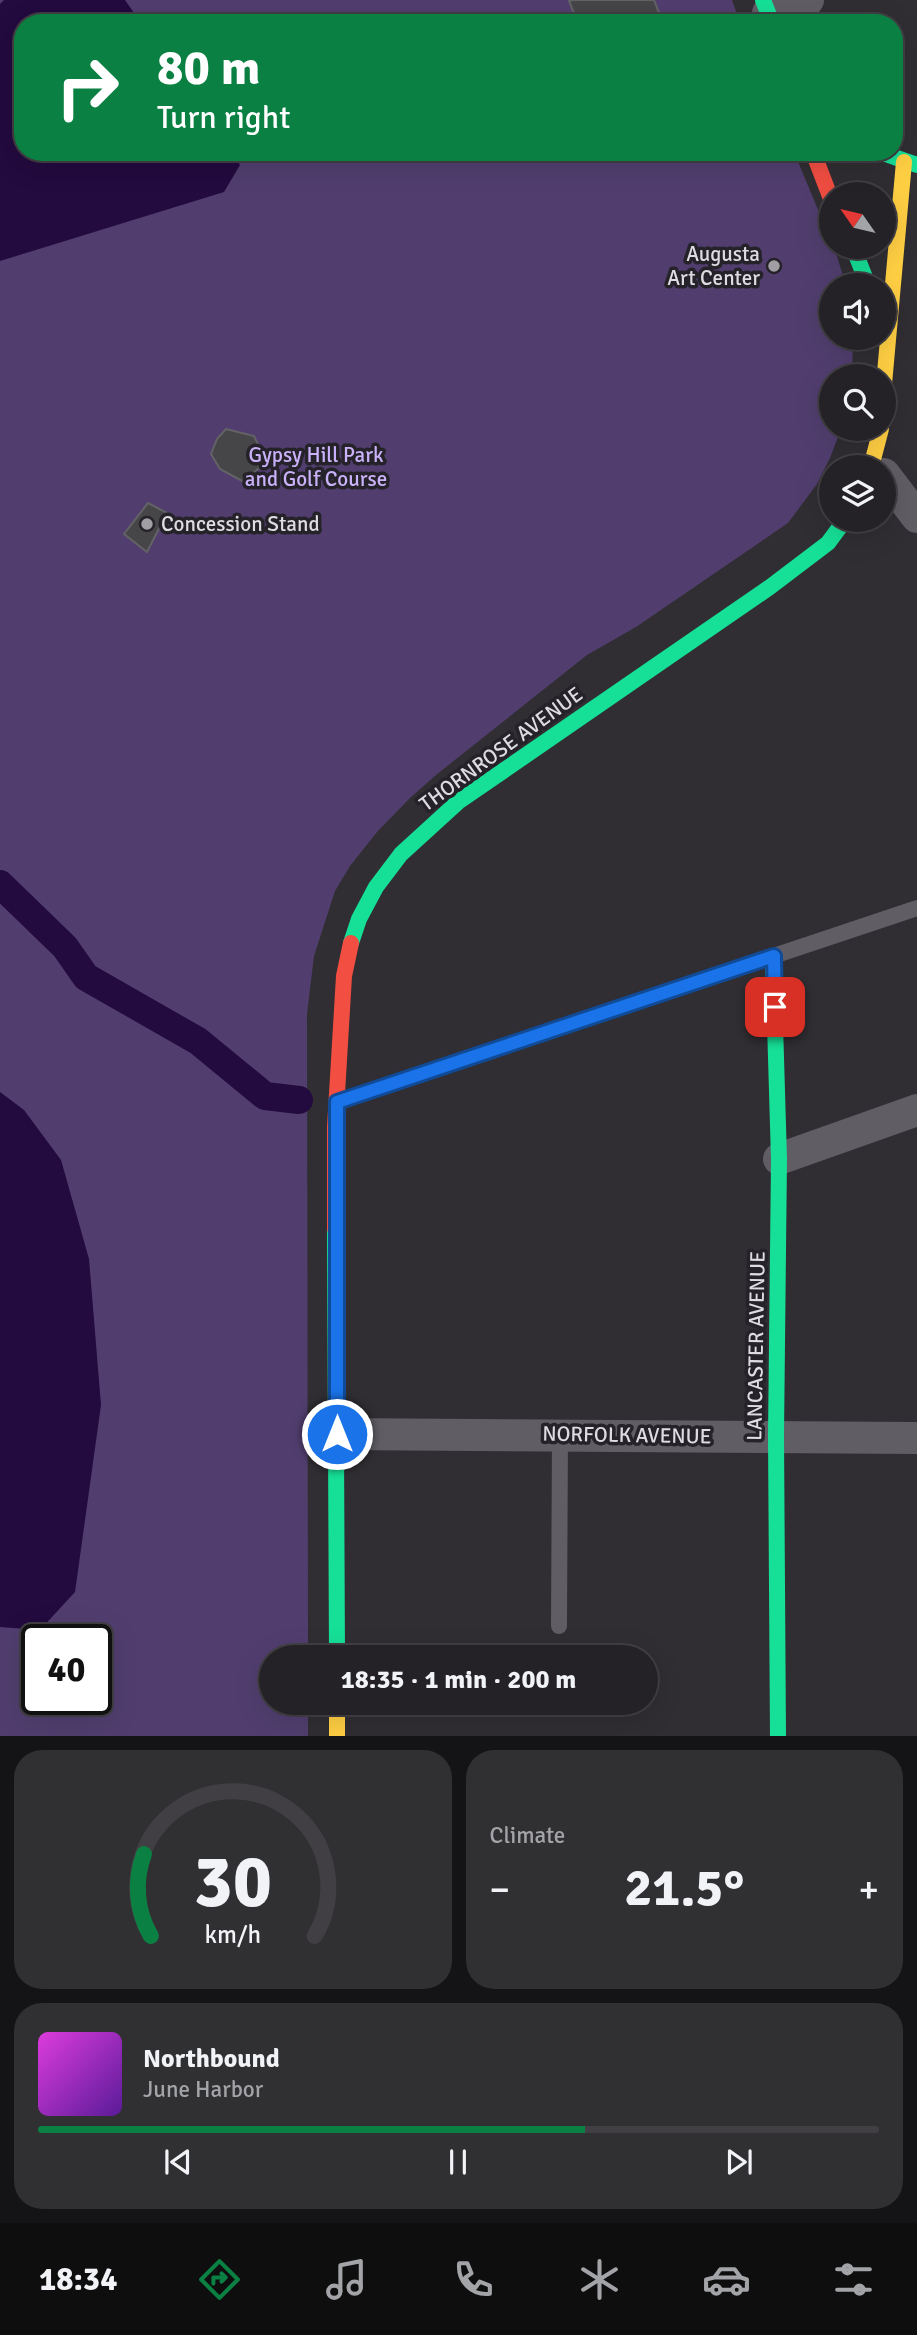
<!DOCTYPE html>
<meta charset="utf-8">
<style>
body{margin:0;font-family:Signika,sans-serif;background:#302f32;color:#f1f3f6;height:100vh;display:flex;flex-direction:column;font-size:26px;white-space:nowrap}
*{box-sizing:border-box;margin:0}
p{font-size:23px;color:#a3a4a7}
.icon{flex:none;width:38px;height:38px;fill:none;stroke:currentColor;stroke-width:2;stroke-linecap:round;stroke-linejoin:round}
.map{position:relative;height:1736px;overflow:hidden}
.drawer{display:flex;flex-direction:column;gap:14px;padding:14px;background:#141315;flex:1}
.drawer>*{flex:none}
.guide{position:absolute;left:14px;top:14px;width:889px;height:147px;border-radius:28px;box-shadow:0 7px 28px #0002,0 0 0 2px #413f43;background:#0b8043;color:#fff;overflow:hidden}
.needle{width:46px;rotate:304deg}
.controls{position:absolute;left:819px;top:182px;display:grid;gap:14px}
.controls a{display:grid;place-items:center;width:77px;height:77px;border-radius:50%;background:#242226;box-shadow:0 7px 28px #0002,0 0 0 2px #413f43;font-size:35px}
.speed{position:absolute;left:21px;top:1624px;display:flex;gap:14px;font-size:35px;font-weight:700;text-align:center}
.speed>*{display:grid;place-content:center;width:91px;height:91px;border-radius:50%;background:#242226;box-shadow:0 7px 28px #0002,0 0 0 2px #413f43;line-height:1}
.speed .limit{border:4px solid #111;border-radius:10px;background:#fff;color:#111}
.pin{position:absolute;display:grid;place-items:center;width:60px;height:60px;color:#fff;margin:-30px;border-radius:14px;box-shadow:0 4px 10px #0006}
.me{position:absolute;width:77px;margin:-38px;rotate:0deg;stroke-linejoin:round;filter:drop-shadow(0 0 5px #0008)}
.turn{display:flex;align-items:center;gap:24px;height:147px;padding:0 28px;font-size:32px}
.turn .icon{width:91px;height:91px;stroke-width:2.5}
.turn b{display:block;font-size:49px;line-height:60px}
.big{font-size:52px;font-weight:700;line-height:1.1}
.drawer .widget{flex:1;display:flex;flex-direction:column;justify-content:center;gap:10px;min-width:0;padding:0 24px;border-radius:28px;background:#302f32}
.drawer .dial{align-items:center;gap:0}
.dial svg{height:182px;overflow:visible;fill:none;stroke:#413f43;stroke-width:7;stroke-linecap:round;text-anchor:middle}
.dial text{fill:#f1f3f6;stroke:none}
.song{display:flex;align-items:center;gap:21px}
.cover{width:84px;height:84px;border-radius:10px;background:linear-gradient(135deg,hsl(300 70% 55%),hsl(270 70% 35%))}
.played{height:7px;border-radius:4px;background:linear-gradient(90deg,#0b8043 65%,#413f43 65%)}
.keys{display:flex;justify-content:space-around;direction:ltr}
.heat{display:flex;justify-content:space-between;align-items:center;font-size:38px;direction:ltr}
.drawer .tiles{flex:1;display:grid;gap:14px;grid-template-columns:1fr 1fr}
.widget:last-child{grid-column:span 2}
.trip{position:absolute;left:259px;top:1645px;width:399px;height:70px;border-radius:35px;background:#242226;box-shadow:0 7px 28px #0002,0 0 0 2px #413f43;font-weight:700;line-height:70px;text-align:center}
.menu{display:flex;height:112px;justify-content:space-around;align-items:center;background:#0e0e0f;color:#a3a4a7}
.menu .icon{width:49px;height:49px}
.menu .current{color:#0b8043}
.menu b{font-size:32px;color:#f1f3f6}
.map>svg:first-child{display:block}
</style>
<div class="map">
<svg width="917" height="1737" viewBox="0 0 917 1737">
<rect width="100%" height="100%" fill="#302e32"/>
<!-- green -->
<path fill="#513e6f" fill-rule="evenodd" d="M 0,0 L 732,0 L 740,23 L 23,23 L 23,152 L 794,152 L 831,241 L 831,247 L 834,247 L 846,285 L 831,285 L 831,338 L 853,338 L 852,376 L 831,376 L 831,429 L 841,429 L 830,458 L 817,484 L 788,523 L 636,627 L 587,655 L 436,775 L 410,798 L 377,832 L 350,866 L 335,891 L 314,956 L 307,1014 L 308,1657 L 271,1657 L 271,1703 L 308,1703 L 308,1736 L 0,1737 ZM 37,1640 L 96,1640 L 96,1699 L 37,1699 Z"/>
<!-- water -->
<g fill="#230a3f">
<polygon points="4,0 125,0 141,23 23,23 23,152 231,152 240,165 224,192 0,261 0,4"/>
<polygon points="0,1092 24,1110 61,1160 89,1259 101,1405 75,1592 40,1630 0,1627"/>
</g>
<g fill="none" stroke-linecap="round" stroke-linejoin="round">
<!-- canal -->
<polyline stroke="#230a3f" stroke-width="28" points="0,884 65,947 86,977 198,1041 265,1096 299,1100"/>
</g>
<!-- building -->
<g fill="#464548" stroke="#636265" stroke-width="2">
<polygon points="573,0 654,0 663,23 578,23 569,1"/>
<polygon points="226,429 254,436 263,455 259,468 244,482 220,469 211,454 217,439"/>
<polygon points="148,503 167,513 147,552 124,534"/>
</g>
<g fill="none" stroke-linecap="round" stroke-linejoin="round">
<!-- lane -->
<g stroke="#605d65" stroke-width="16">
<polyline points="488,152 527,155 575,152"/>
<polyline points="337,1102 917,908"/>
<polyline points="559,1626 560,1434"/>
</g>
<!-- street -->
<g stroke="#605d65" stroke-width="32">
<polyline points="768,13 808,0"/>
<polyline points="884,474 917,517"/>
<polyline points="779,1159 917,1110"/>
<polyline points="337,1434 917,1438"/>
</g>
<!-- fast -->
<g stroke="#16e098" stroke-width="16">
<polyline points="763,0 772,23"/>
<polyline points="880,152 917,165"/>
<polyline points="853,247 868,285"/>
<polyline points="351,943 359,919 376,887 401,854 458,802 770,587 828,543 845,520"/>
<polyline points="773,956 779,1159 776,1436 778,1737"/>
<polyline points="335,1229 337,1657"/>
</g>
<!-- slow -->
<g stroke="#ffcf43" stroke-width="16">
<polyline points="884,384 904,162"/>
<polyline points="871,467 881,429"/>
<polyline points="337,1703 337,1737"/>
</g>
<!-- jam -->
<g stroke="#f24e42" stroke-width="16">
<polyline points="813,152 831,199"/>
<polyline points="335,1229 335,1127 344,976 351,943"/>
</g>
</g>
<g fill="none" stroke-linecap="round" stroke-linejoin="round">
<!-- route casing -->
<g stroke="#114b97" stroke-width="18">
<polyline id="route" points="337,1434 337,1102 774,956 775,1007"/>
</g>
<!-- route -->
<use href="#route" stroke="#1a73e8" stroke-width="12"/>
</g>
<!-- markers -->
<g fill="#a19fa4" stroke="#252329" stroke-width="2.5">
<circle cx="774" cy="266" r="7"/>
<circle cx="147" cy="524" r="7"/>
</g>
<g text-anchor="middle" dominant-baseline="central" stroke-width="7" stroke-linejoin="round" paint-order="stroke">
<!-- poi labels -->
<g font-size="21" fill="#dedce1" stroke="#252329" text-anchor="end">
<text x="760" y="254">Augusta<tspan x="760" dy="24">Art Center</tspan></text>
<text x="161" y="524" text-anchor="start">Concession Stand</text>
</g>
<!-- park labels -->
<g font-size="21" fill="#cab2fa" stroke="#252329">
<text x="316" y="455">Gypsy Hill Park<tspan x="316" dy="24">and Golf Course</tspan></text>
</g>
<!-- street labels -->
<g font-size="21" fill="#dedce1" stroke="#252329">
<text transform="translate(501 749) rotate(-36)">THORNROSE AVENUE</text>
<text transform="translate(756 1346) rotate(-89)">LANCASTER AVENUE</text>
<text transform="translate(627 1435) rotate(1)">NORFOLK AVENUE</text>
</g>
</g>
</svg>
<div class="controls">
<a><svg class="needle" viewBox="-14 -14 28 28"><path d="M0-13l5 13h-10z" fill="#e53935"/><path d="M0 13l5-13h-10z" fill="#a3a4a7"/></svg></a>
<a><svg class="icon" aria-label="sound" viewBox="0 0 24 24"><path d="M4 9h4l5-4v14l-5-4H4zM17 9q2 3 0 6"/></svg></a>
<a><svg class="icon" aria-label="search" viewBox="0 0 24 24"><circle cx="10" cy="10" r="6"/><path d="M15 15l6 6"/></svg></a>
<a><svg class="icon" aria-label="layers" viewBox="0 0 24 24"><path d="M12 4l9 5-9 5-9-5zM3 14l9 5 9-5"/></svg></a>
</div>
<div class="speed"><div class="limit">40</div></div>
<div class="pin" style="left:775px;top:1007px;background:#d93025"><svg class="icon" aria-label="arrive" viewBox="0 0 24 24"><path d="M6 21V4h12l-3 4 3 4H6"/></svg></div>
<svg class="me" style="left:337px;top:1434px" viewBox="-20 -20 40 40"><circle r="17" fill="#1a73e8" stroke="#fff" stroke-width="3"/><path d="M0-11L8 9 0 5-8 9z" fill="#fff"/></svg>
<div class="trip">18:35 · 1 min · 200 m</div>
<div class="guide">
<div class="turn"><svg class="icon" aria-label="right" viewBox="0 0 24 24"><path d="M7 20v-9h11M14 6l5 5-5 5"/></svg><div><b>80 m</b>Turn right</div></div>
</div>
</div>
<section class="drawer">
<div class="tiles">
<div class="widget dial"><svg viewBox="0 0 100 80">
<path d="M14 69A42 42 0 1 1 86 69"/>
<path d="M14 69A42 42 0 0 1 11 33" stroke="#0b8043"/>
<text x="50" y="56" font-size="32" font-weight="700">30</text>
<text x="50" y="72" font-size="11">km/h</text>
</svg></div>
<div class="widget"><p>Climate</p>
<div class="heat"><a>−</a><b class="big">21.5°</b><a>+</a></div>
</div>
<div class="widget">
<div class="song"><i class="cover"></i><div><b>Northbound</b><p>June Harbor</p></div></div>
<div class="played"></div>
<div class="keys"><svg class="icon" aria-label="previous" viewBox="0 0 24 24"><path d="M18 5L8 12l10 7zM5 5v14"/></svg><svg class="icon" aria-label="pause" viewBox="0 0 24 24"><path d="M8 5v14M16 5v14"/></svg><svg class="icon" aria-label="next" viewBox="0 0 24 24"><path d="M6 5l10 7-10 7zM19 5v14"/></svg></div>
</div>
</div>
</section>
<nav class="menu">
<b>18:34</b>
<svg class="icon current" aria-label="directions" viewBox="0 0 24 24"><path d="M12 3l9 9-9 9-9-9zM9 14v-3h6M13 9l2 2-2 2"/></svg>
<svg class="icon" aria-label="music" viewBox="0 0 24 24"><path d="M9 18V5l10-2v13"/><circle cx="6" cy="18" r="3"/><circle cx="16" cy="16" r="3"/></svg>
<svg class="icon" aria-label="phone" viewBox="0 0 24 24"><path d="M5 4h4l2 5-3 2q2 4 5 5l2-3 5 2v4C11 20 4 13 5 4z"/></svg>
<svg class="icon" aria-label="climate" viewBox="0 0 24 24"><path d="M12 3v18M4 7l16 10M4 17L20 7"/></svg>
<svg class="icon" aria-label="car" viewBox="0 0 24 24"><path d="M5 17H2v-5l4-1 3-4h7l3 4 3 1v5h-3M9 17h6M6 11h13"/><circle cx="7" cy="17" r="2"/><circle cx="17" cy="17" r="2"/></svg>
<svg class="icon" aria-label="filters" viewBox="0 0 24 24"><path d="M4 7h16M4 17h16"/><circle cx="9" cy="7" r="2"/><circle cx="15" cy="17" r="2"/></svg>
</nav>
